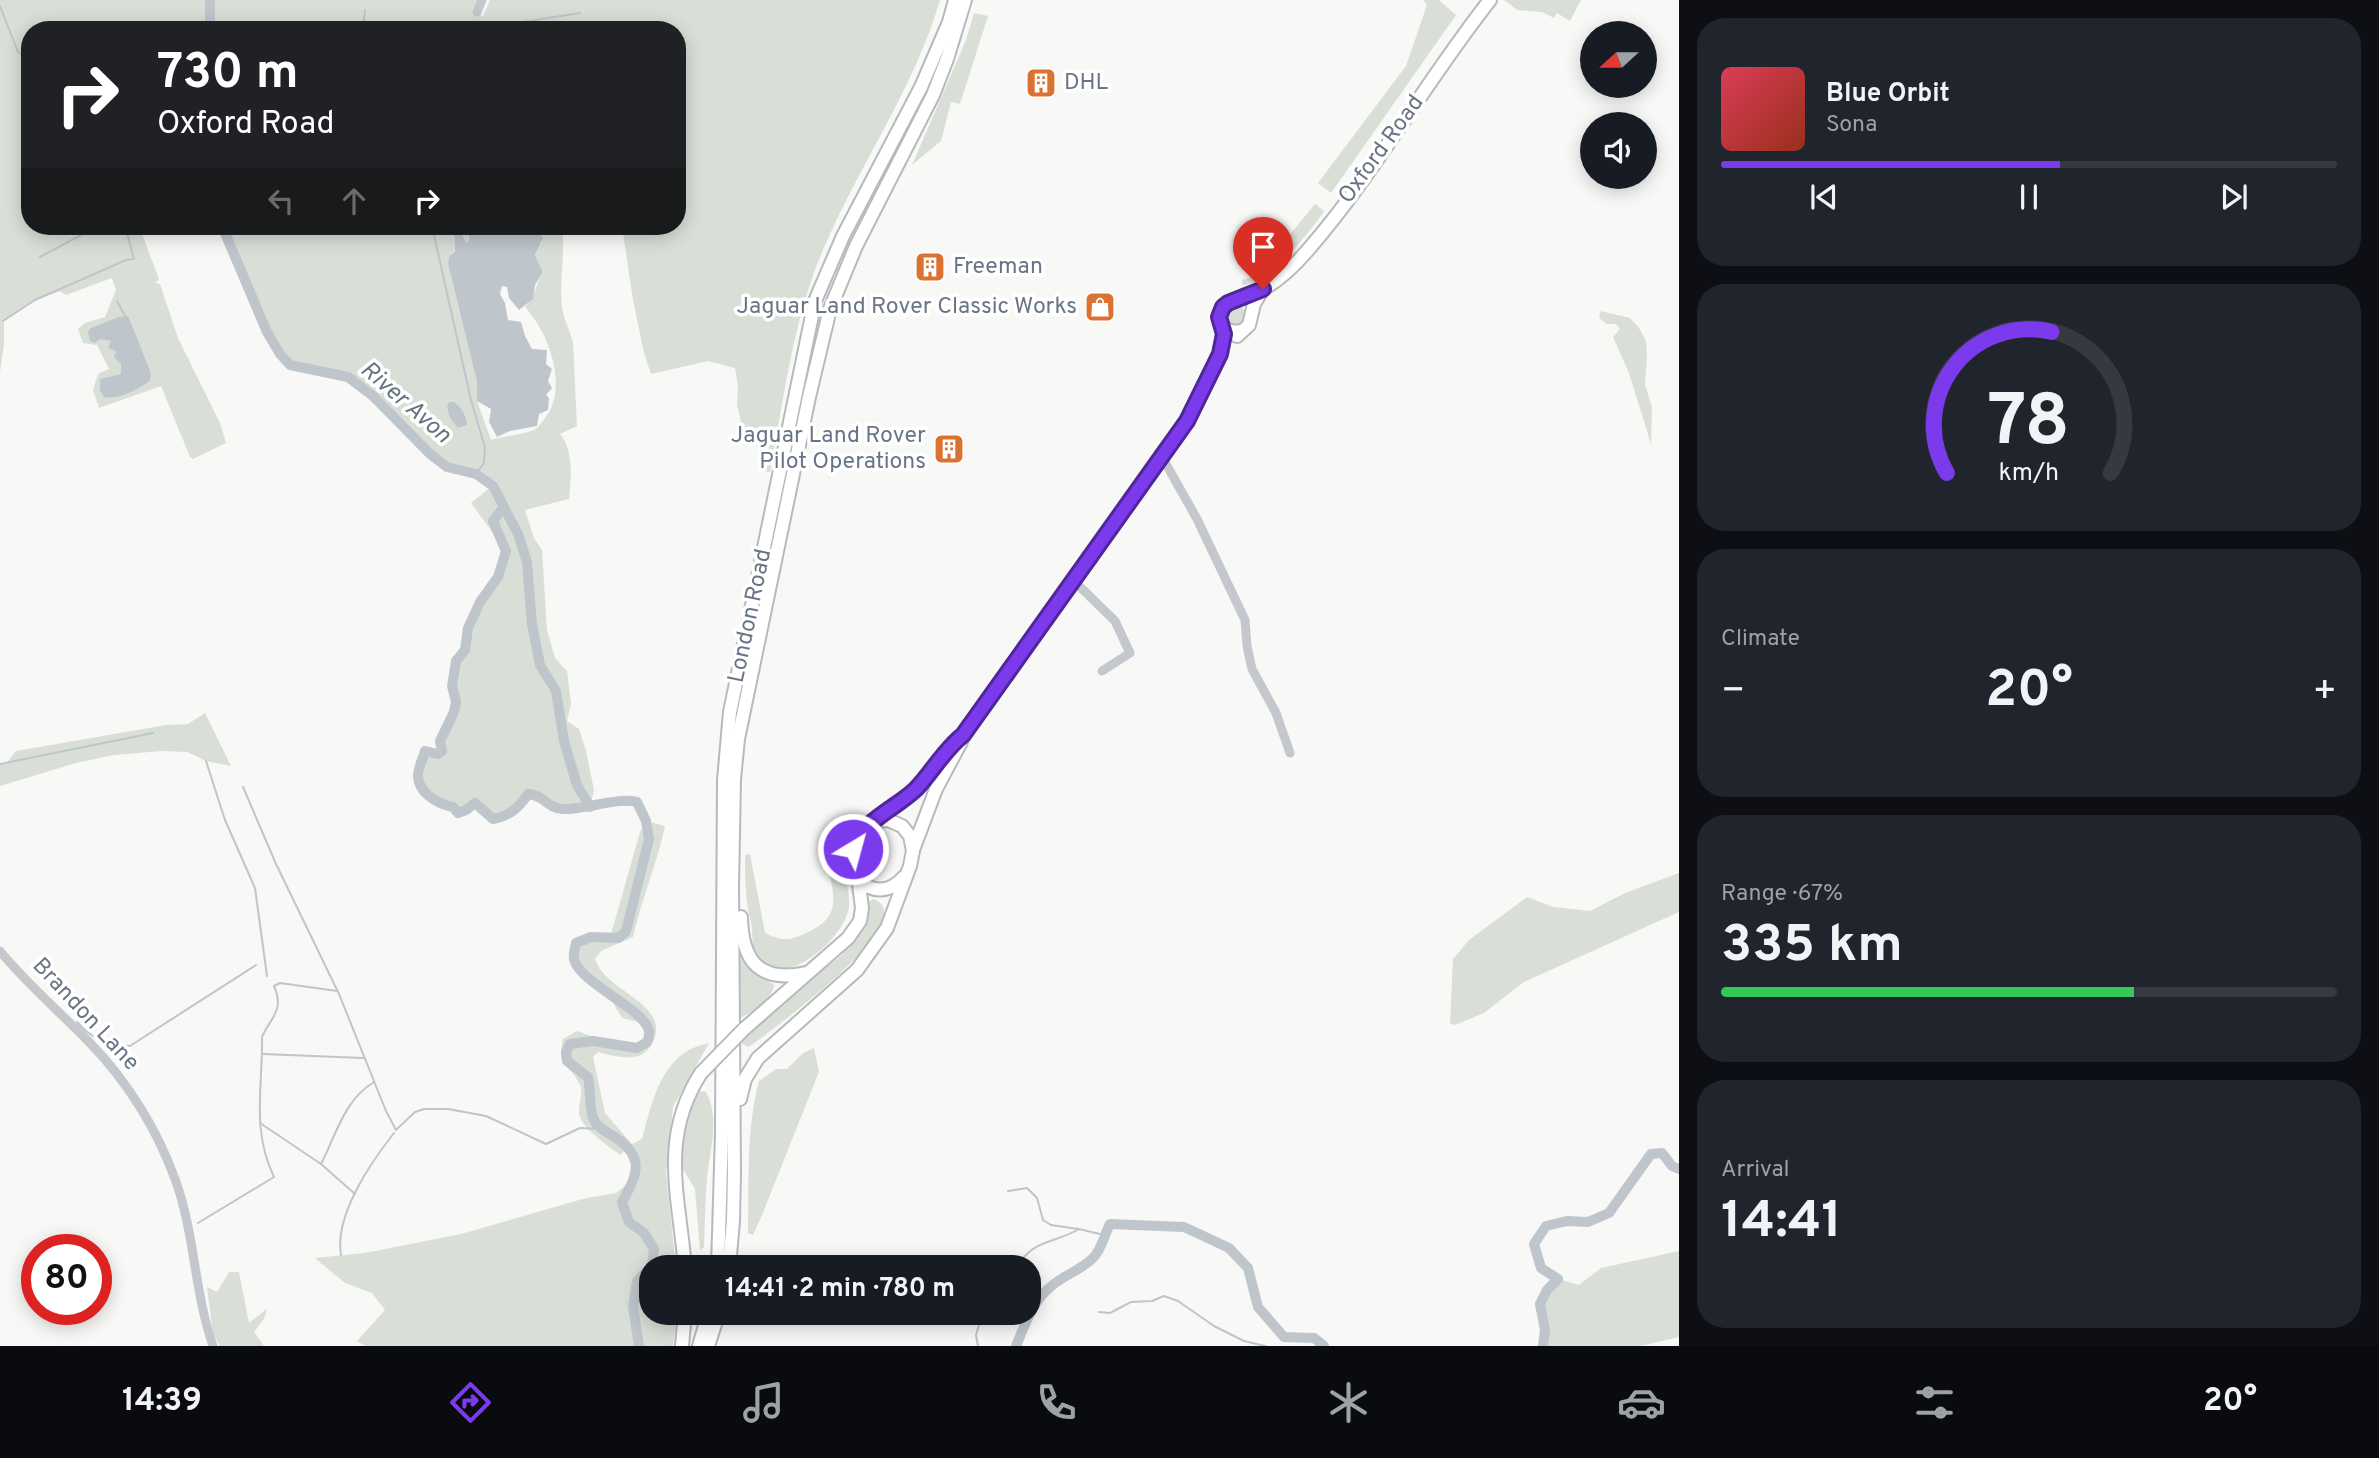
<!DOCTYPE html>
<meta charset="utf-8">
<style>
body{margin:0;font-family:Overpass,sans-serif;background:#20242c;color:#f1f3f6;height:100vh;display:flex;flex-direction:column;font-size:26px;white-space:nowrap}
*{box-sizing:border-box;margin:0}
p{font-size:23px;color:#9ea1a6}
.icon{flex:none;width:38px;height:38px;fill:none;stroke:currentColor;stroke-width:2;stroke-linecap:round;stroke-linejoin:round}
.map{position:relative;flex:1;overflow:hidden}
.details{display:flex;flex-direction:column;gap:18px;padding:18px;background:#0d0f14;width:700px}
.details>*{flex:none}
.top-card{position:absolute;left:21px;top:21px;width:665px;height:214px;border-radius:28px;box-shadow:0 4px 18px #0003;background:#202124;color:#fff;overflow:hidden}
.needle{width:46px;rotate:249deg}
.buttons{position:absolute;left:1580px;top:21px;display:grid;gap:14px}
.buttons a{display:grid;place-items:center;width:77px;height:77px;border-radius:50%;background:#171b24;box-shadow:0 4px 18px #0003;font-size:35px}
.speed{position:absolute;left:21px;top:1234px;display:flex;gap:14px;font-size:35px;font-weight:700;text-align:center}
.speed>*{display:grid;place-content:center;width:91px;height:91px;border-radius:50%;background:#171b24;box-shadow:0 4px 18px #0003;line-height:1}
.speed .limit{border:10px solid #d22;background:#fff;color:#111}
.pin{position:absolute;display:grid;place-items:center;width:60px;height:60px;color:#fff;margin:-72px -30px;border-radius:50% 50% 50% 0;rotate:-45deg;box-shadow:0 0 7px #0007}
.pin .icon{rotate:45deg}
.me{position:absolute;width:77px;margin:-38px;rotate:37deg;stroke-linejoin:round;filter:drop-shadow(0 0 5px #0008)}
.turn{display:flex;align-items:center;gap:24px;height:147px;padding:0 21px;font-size:32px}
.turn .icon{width:91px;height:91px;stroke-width:2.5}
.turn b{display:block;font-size:49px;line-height:60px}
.lanes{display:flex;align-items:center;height:66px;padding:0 21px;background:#0003;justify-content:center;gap:35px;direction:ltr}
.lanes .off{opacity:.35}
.big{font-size:52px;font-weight:700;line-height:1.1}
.details .card{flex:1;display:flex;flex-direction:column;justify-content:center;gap:10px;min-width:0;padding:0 24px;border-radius:28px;background:#20242c}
.details .dial{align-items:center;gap:0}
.dial svg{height:182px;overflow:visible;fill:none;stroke:#363941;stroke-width:7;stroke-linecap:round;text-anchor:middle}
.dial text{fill:#f1f3f6;stroke:none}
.song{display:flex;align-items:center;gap:21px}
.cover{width:84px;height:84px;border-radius:10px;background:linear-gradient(135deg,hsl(350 70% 55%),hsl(10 70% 35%))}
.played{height:7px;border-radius:4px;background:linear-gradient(90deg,#7c3aed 55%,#363941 55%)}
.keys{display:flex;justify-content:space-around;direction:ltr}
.heat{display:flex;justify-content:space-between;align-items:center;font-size:38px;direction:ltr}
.charge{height:10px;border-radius:5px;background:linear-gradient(90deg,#34c759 67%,#363941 0)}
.trip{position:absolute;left:639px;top:1255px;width:402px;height:70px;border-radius:28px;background:#171b24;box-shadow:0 4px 18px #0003;font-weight:700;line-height:70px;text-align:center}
.menu{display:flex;height:112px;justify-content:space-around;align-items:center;background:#090b0e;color:#9ea1a6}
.menu .icon{width:49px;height:49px}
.menu .active{color:#7c3aed}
.menu b{font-size:32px;color:#f1f3f6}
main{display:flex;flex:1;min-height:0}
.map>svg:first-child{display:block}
</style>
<main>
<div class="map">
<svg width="1679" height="1346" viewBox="0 0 1679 1346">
<rect width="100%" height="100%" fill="#f8f8f6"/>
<!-- green -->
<g fill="#d9dfd7">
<path d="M 0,0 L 480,0 L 478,14 L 483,16 L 490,0 L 940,0 C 914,89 859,165 823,250 C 793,320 784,398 770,472 L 761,471 L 758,448 L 742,426 L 737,405 L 738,386 L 735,368 L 708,361 L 651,374 L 644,353 L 633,300 L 622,226 L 677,226 L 677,30 L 30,30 L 30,226 L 139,226 L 159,279 L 155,283 L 160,284 L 178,338 L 220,423 L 226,443 L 193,459 L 190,457 L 161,386 L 99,408 L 93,390 L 98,374 L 109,369 L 97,345 L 83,343 L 78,329 L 85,323 L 105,317 L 116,290 L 112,278 L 66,295 L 60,291 L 35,300 L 4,321 L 4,345 L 0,372 Z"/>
<polygon points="1423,0 1439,0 1456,15 1331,193 1318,183 1406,66 1427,5"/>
<polygon points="1504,0 1581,0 1570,21 1557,13 1554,18 1542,12 1517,10"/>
<polygon points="974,13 988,16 960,104 951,102 941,141 912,165 966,40"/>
<path d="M 1315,204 L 1324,211 C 1310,232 1268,285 1242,285 L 1242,280 L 1257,275 Z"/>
<path d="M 222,226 L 469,226 L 469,240 L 466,243 L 453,236 C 459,252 451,250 448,264 L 477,382 L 477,401 L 491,440 C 504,436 521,435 534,430 C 538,428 542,422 545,418 C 569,387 549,333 525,307 C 535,297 536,284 543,272 L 535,255 L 542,241 L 539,227 L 562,226 C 566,255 557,288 564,317 C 567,326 571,334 573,343 L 577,426 L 560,434 C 574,451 571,478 569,499 L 525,510 L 534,538 L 542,550 L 547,630 L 555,658 L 567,671 L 571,704 L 567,721 L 579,729 L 586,751 L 594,790 L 590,807 C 578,808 564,811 554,807 C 543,804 541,794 528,794 C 519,808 509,816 493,819 L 475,803 L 466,810 L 458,813 C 453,807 451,808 444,805 C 414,793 417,777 425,751 L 437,754 L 442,751 L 440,741 L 454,712 L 456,702 L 452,686 L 456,661 L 465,650 L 468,628 L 480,602 L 498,577 L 506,551 L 471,503 L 492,486 L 476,474 L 447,467 L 430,454 L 373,396 L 348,377 L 290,365 L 280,354 L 267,332 Z"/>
<circle cx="1235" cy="316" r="11"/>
<polygon points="1601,311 1630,318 1639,328 1646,341 1647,357 1645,384 1652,407 1651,444 1629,373 1613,337 1620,329 1616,324 1607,324 1599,318"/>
<polygon points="205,713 231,766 206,761 187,752 162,751 114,755 76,763 0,786 0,764 6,764 16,751 166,725 188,724"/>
<path d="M 646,821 L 665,826 C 657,864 641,900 633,937 L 601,951 L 595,959 C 606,994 677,1004 650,1047 C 639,1064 614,1056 598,1052 L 593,1057 L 605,1113 L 632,1144 L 642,1139 C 650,1110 657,1073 683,1054 C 690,1048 701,1045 709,1043 L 673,1107 L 666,1173 L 676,1267 L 651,1267 L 651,1312 L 677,1313 L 673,1346 L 365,1346 L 357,1341 L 385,1310 L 372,1293 L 345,1283 L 315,1258 L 365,1253 L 461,1234 L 586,1198 L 616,1193 L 636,1177 L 634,1155 L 628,1148 L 620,1155 C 608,1145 578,1127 579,1111 C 579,1101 584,1092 579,1083 C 568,1062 557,1069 563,1039 L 577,1031 L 594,1037 L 617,1040 L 636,1048 L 647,1042 L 650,1032 L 646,1024 L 622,1018 C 617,1010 612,1000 607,993 C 590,973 569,973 576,943 L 591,937 L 610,938 L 640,832 Z"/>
<path d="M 828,847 L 834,850 C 840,867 851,888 849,906 C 847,936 786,991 759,960 C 751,951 753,940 752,930 C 752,922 749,916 748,909 C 745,891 745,873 745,855 L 750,854 L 765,933 C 782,941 789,941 806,933 C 855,912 822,879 828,847 Z"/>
<polygon points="1679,873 1679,912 1524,982 1484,1013 1455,1025 1450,1023 1453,959 1469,940 1527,897 1553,907 1590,911 1625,893"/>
<path d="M 873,899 C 927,918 770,1031 753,1044 L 748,1047 L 742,1044 L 743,1039 L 800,988 L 842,955 L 858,933 L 867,903 Z"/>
<path d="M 742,948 L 750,965 L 760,976 L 774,985 C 772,1000 753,1012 740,1018 L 739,949 Z"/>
<path d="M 814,1048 L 819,1072 L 760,1220 L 753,1235 L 748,1233 C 749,1182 746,1130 759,1081 L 776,1069 L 787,1069 L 803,1053 Z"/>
<path d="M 701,1091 L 706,1092 C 721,1120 709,1151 707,1180 C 705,1202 705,1225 704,1247 L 700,1250 L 695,1189 L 681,1166 L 684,1123 L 694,1095 Z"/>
<polygon points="1679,1251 1679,1337 1641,1346 1543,1346 1545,1330 1540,1304 1547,1290 1558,1279 1579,1285 1601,1268"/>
<polygon points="229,1272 239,1272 249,1323 267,1309 264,1319 254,1332 264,1346 220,1346 213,1334 207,1287 217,1292"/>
</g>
<!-- water -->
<g fill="#bec6cc">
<polygon points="469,226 540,226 539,231 543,238 535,255 543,272 535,285 533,299 519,310 509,298 507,287 502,286 500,294 505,303 508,320 521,322 525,336 532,349 547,350 546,364 552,369 548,381 552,388 546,395 549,398 548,410 539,414 537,426 510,431 497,437 489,422 491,409 477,401 477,382 448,264 449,257 455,251 454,231 461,233 466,243 469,240"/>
<path d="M 128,316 L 151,373 L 150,381 C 138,389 119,400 104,397 L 100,390 L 100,379 L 121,374 L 121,364 L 114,357 L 116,351 L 108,348 L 111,341 L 100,339 L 95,343 L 90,341 L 88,332 L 91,328 L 119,317 Z"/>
<path d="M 449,402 L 454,402 C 462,408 466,415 467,425 L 458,428 L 450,418 L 447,407 Z"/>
</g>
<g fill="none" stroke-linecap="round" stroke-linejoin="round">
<!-- stream -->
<g stroke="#bec6cc" stroke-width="2">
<polyline points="0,6 18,52 30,58"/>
<polyline points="363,30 365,10"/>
<polyline points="426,30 476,25 490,27 580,13"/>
<polyline points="432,226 471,400 485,448 484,463 476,474"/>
<polyline points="40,257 98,226"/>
<polyline points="117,301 125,316"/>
<polyline points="3,321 35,300 126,260 134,259 125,226"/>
<polyline points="206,761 225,820 255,888 267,976"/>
<polyline points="0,764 153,733"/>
<polyline points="243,787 276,864 339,994 386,1111 396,1130 415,1112 424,1109 448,1109 486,1116 546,1144 580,1128 602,1129"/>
<path d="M 77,1022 C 92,1039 108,1046 130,1046 L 256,965"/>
<polyline points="263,1054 363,1058"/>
<polyline points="260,1123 321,1164 355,1194"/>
<path d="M 321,1164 C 336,1135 344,1100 374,1082"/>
<polyline points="1008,1191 1027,1188 1037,1198 1043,1220 1051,1225 1078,1229"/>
<path d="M 198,1223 L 274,1177 C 251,1129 263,1087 262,1037 C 270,1018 285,1011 274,986 L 280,983 L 337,991"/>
<path d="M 341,1255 C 334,1216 371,1162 394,1133"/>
<path d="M 1017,1267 C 1034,1238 1054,1244 1079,1229 L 1104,1235"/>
<polyline points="1099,1312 1110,1313 1131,1302 1152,1301 1164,1296 1178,1301 1214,1326 1244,1341 1265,1346"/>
<polyline points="978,1346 976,1335 983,1312"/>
</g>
<!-- river -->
<g stroke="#bec6cc" stroke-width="10">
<polyline points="210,30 210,0"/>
<polyline points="222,226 267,332 280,354 290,365 348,377 373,396 430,454 447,467 476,474 493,486 518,534 527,562 532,624 540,665 556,691 564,741 577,785 590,807"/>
<path d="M 503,508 L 493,521 L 506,551 L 498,577 L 480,602 L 468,628 L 465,650 L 456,661 L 452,686 L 456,702 L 454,712 L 440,741 L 442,751 L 438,754 L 425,751 C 423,758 419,766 418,774 C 417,792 437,804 453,807 L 458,813 L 466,810 L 475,803 L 493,819 C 509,816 519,808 528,794 C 543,794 548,809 563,809 C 586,810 615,797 637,802 L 646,821 L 649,839 L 626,931 L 619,938 L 591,937 L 576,943 C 575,948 573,954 574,959 C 579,983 645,1009 649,1031 C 650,1033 648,1040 647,1042 L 637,1048 L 593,1041 L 570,1044 L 566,1052 L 567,1061 L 588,1077 C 591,1089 589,1111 594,1120 C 598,1128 608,1133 615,1137 C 646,1158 637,1175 622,1202 L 629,1222 L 644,1233 L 654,1249 L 652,1266 L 637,1281 L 633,1307 L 639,1346"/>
<path d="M 1016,1346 C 1024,1327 1032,1303 1048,1289 C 1061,1276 1080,1271 1093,1258 C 1102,1249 1104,1235 1110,1224 L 1184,1227 L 1229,1248 L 1248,1268 L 1258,1307 L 1284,1337 L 1314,1338 L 1324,1346"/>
<polyline points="1543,1346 1545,1330 1540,1304 1547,1290 1558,1279 1541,1268 1534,1244 1546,1226 1567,1221 1588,1222 1609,1213 1651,1154 1662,1153 1672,1166 1679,1169"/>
</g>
<!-- highway casing -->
<g stroke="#b7babd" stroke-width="16">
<g id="highway">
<path d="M 1241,331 C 1229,334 1215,325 1221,311 C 1226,298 1251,296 1263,289 C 1279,280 1295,265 1307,251 C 1375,173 1426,81 1490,0"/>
<polyline points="1237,336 1249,325 1254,304 1263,289"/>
<polyline points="913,850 936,789 961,742"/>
<path d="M 857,878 C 872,894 890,893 904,877"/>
<path d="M 741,917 C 742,962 760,983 806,973"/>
<polyline points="744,1029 848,938 860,921 862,908 859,884 852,867 852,857 855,842 862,831 904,800 934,769 954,742 963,735 1187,421 1220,354 1224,328"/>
<polyline points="740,1099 745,1079 758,1058 857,970 887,928 910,866 913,851 910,836 902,826 888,820 877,821"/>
<path d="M 685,1267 C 679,1196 659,1138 701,1073"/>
<polyline points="718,1267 722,1133 724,780 730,712 815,301 843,236 921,87 949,22 955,0"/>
<polyline points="729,1267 733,1221 734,1174 732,886 734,779 738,739 809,397 830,309 856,246 933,95 947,59 965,0"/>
<polyline points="682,1346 685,1312"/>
<polyline points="699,1346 709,1312"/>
<polyline points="708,1346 719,1312"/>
</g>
</g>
<!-- minor -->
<g stroke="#c4c7cb" stroke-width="9">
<polyline points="477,12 482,0"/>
<polyline points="1160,459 1166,464 1197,519 1245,620 1247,646 1252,669 1276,713 1290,753"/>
<polyline points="1074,581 1115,621 1130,653 1102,671"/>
<path d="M 0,951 C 27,984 60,1012 90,1043 C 127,1081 157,1129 175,1179 C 195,1233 194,1292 213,1346"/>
</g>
<!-- highway -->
<use href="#highway" stroke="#fff" stroke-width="12"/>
<!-- highway-bridge casing -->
<g stroke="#b7babd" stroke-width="16" stroke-linecap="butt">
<polyline id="highway-bridge" points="701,1073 744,1029"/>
</g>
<!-- highway-bridge -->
<use href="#highway-bridge" stroke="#fff" stroke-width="12"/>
</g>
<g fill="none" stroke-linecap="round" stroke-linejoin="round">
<!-- route casing -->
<g stroke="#51269a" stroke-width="18">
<path id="route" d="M 853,849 C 863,820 895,809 916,789 C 932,772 944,750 963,735 L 1187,421 L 1220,354 L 1224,334 L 1219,317 L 1223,307 L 1228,303 L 1263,289"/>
</g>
<!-- route -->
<use href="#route" stroke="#7c3aed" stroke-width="12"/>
</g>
<!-- icons -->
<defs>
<g id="building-square" transform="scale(1.575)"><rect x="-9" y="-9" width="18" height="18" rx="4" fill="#dc7232" stroke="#fff"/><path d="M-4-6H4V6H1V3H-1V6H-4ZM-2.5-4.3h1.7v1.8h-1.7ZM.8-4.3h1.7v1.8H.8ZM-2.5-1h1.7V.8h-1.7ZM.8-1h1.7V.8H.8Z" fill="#fff"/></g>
<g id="shop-square" transform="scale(1.575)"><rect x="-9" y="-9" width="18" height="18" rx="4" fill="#dc7232" stroke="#fff"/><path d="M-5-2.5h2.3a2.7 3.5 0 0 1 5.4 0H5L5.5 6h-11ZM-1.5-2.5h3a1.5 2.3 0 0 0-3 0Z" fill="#fff"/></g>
</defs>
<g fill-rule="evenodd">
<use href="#building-square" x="1041" y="83"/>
<use href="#building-square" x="930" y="267"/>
<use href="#shop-square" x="1100" y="307"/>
<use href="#building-square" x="949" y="449"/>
</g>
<g text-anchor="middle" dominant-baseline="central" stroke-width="7" stroke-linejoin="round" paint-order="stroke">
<!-- poi labels -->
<g font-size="23" fill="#697586" stroke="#fff" text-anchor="start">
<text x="1064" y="83">DHL</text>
<text x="953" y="267">Freeman</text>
<text x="1077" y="307" text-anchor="end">Jaguar Land Rover Classic Works</text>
<text x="926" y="436" text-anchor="end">Jaguar Land Rover<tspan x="926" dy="26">Pilot Operations</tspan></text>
</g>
<!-- street labels -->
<g font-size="23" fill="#697586" stroke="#fff">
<text transform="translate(1382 150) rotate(-54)">Oxford Road</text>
<text transform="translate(751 616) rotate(-78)">London Road</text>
<text transform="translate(85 1015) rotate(47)">Brandon Lane</text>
</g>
<!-- water labels -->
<g font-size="24" font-style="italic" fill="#647581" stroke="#fff">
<text transform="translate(405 403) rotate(41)">River Avon</text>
</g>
</g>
</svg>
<div class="buttons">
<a><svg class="needle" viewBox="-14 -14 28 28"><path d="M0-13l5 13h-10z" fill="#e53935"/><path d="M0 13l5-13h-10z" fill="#9ea1a6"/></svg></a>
<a><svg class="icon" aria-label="sound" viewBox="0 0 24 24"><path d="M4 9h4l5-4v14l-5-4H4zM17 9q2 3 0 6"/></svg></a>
</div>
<div class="speed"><div class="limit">80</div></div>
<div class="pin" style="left:1263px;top:289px;background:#d93025"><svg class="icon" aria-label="arrive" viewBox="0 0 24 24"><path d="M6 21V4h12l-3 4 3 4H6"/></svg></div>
<svg class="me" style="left:853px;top:849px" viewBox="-20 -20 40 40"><circle r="17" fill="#7c3aed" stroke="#fff" stroke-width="3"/><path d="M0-11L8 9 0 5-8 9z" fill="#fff"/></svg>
<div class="trip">14:41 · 2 min · 780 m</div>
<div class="top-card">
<div class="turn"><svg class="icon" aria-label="right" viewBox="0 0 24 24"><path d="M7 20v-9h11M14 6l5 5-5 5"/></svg><div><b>730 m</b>Oxford Road</div></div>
<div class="lanes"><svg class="icon off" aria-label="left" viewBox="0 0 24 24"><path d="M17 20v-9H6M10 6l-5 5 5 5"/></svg><svg class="icon off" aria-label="ahead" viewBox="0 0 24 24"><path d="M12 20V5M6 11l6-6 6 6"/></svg><svg class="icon" aria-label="right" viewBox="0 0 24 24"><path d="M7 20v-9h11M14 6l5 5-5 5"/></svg></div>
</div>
</div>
<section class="details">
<div class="card">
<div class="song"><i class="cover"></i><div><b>Blue Orbit</b><p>Sona</p></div></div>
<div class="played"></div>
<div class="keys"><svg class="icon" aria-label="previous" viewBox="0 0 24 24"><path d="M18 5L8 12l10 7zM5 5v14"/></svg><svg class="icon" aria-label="pause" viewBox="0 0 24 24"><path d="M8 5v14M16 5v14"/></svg><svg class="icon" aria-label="next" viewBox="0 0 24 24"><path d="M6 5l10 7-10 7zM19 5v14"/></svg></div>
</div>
<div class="card dial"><svg viewBox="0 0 100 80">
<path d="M14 69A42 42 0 1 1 86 69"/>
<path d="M14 69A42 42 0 0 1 60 7" stroke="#7c3aed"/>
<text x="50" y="56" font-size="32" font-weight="700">78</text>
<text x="50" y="72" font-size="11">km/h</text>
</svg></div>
<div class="card"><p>Climate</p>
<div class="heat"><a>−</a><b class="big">20°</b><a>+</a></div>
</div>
<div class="card"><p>Range · 67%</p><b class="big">335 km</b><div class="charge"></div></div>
<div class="card"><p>Arrival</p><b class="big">14:41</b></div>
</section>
</main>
<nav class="menu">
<b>14:39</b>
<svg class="icon active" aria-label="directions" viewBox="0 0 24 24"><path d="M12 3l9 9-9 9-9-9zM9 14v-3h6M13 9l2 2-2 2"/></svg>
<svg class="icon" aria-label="music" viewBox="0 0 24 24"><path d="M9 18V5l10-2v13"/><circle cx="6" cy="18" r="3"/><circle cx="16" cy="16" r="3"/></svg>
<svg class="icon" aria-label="phone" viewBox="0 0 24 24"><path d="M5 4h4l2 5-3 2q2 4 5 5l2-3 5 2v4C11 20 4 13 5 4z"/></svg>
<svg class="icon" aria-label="climate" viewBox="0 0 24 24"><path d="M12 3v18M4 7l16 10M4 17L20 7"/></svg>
<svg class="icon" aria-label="car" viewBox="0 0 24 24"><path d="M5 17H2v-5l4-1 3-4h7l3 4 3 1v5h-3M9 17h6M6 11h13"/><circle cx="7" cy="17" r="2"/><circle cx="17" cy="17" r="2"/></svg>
<svg class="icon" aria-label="filters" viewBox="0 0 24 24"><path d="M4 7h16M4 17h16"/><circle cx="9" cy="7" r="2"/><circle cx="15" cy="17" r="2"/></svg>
<b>20°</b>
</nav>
